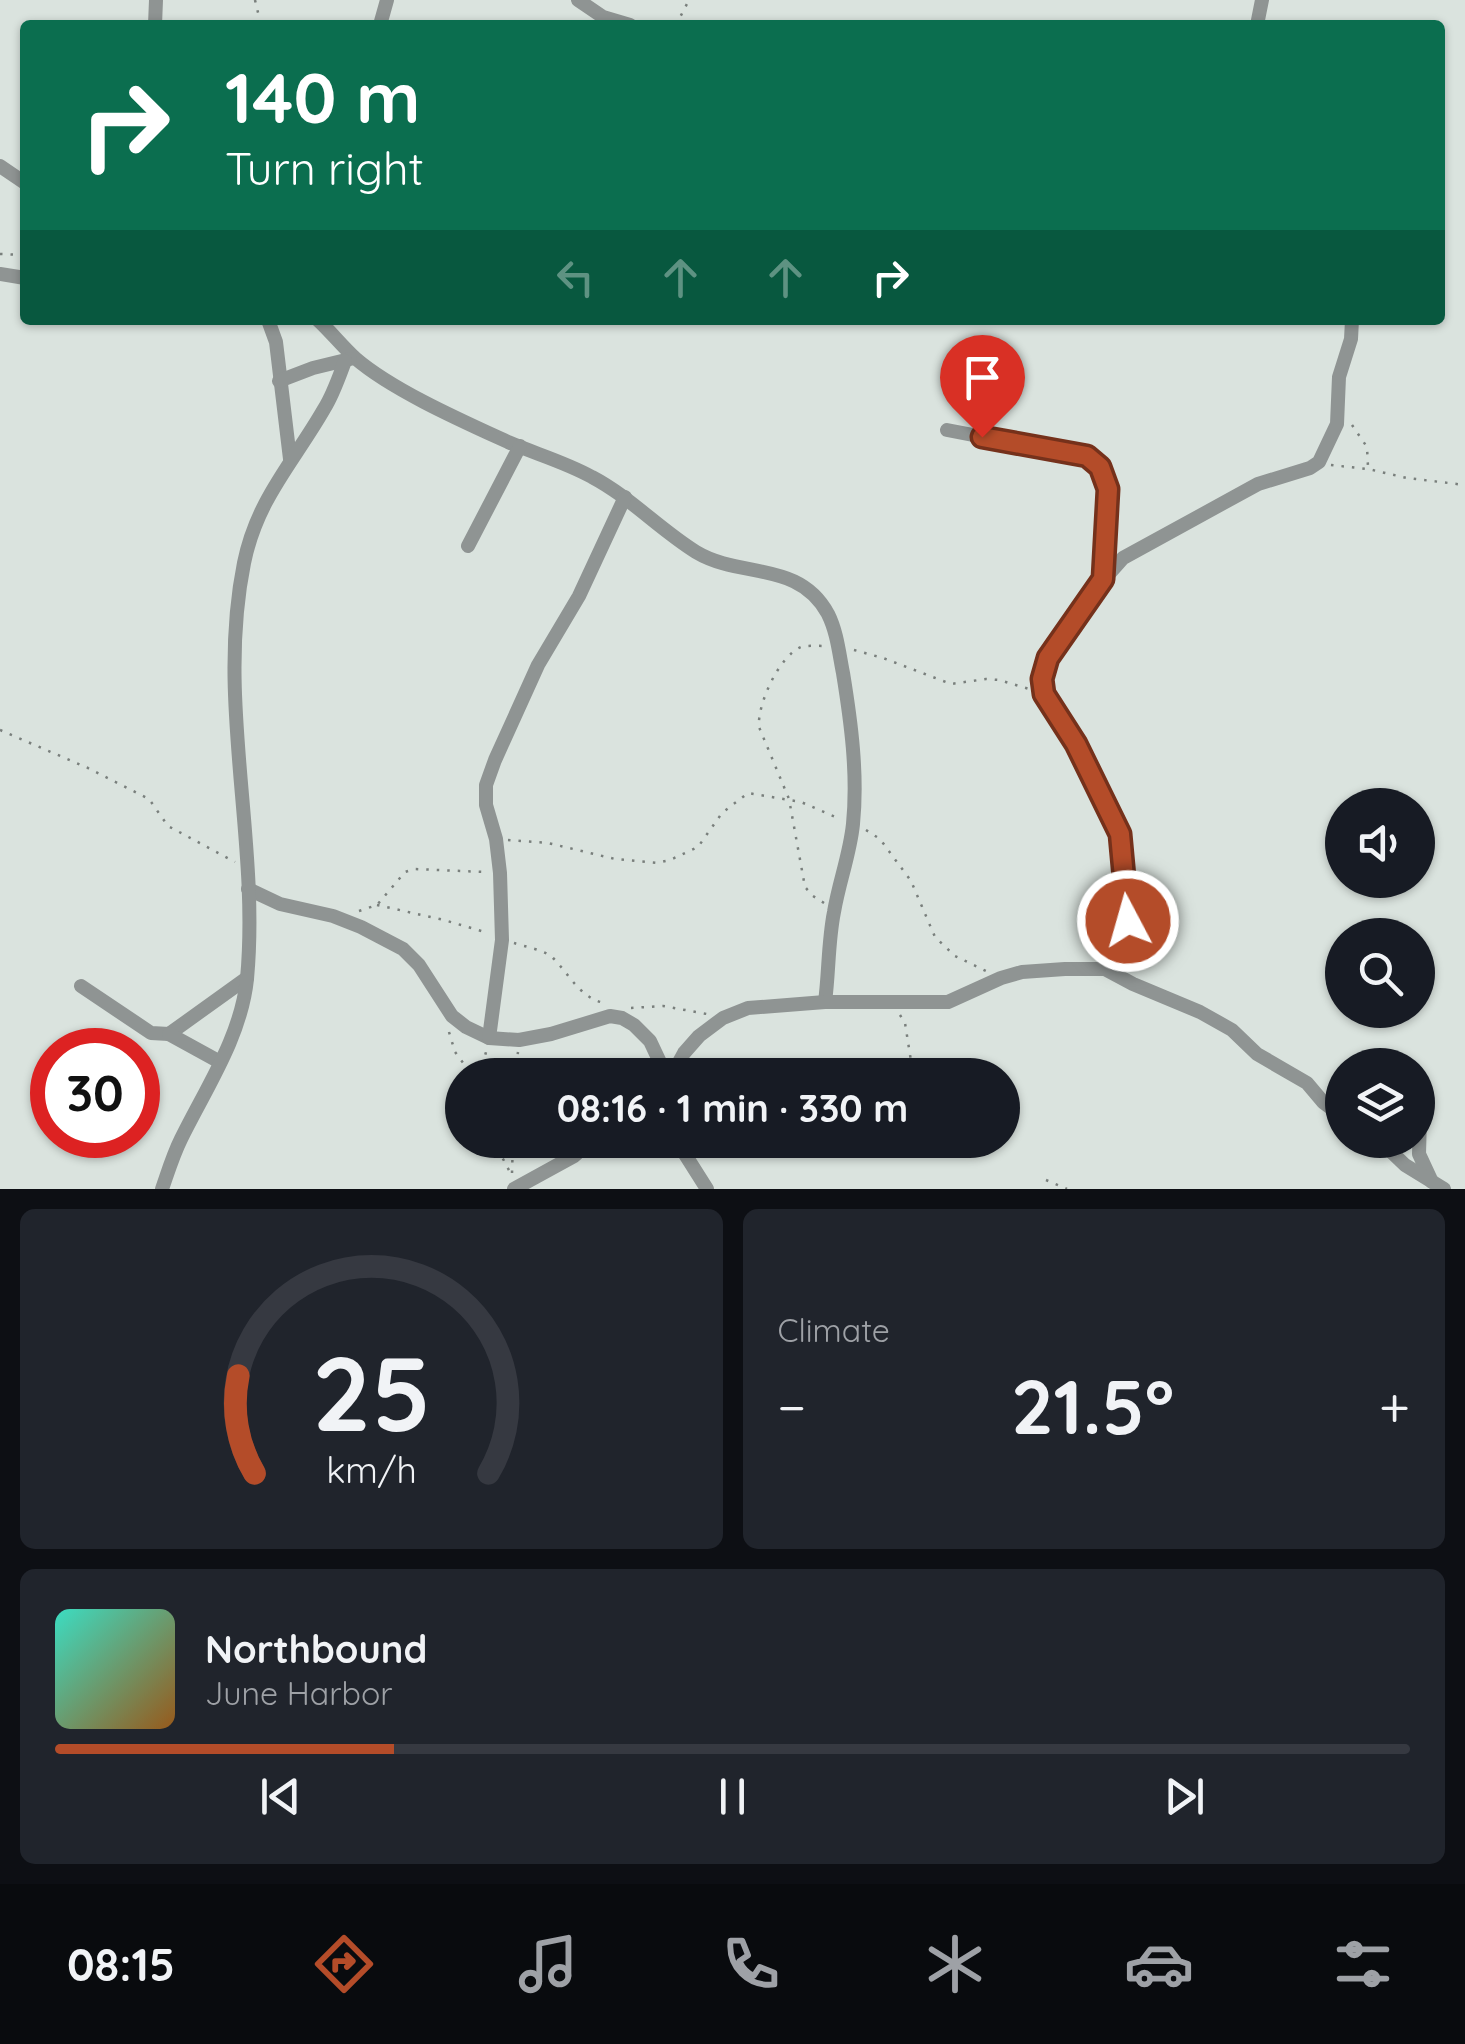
<!DOCTYPE html>
<meta charset="utf-8">
<style>
body{margin:0;font-family:Quicksand,sans-serif;background:#20242c;color:#f1f3f6;height:100vh;display:flex;flex-direction:column;font-size:38px;white-space:nowrap}
*{box-sizing:border-box;margin:0}
p{font-size:32px;color:#9ea1a6}
.icon{flex:none;width:55px;height:55px;fill:none;stroke:currentColor;stroke-width:2;stroke-linecap:round;stroke-linejoin:round}
.map{position:relative;height:1189px;overflow:hidden}
.side{display:flex;flex-direction:column;gap:20px;padding:20px;background:#0d0f14;flex:1}
.side>*{flex:none}
.banner{position:absolute;left:20px;top:20px;width:1425px;height:305px;border-radius:10px;box-shadow:0 2px 8px #0004;background:#0b6e4f;color:#fff;overflow:hidden}
.fabs{position:absolute;left:1325px;top:788px;display:grid;gap:20px}
.fabs a{display:grid;place-items:center;width:110px;height:110px;border-radius:50%;background:#171b24;box-shadow:0 2px 8px #0004;font-size:50px}
.speed{position:absolute;left:30px;top:1028px;display:flex;gap:20px;font-size:50px;font-weight:700;text-align:center}
.speed>*{display:grid;place-content:center;width:130px;height:130px;border-radius:50%;background:#171b24;box-shadow:0 2px 8px #0004;line-height:1}
.speed .limit{border:15px solid #d22;background:#fff;color:#111}
.pin{position:absolute;display:grid;place-items:center;width:85px;height:85px;color:#fff;margin:-102px -42px;border-radius:50% 50% 50% 0;rotate:-45deg;box-shadow:0 0 10px #0007}
.pin .icon{rotate:45deg}
.me{position:absolute;width:110px;margin:-55px;rotate:354deg;stroke-linejoin:round;filter:drop-shadow(0 0 8px #0008)}
.turn{display:flex;align-items:center;gap:35px;height:210px;padding:0 40px;font-size:45px}
.turn .icon{width:130px;height:130px;stroke-width:2.5}
.turn b{display:block;font-size:70px;line-height:85px}
.lanes{display:flex;align-items:center;height:95px;padding:0 40px;background:#0003;justify-content:center;gap:50px;direction:ltr}
.lanes .off{opacity:.35}
.big{font-size:75px;font-weight:800;line-height:1.1}
.side .tile{flex:1;display:flex;flex-direction:column;justify-content:center;gap:15px;min-width:0;padding:0 35px;border-radius:15px;background:#20242c}
.side .dial{align-items:center;gap:0}
.dial svg{height:260px;overflow:visible;fill:none;stroke:#363941;stroke-width:7;stroke-linecap:round;text-anchor:middle}
.dial text{fill:#f1f3f6;stroke:none}
.song{display:flex;align-items:center;gap:30px}
.cover{width:120px;height:120px;border-radius:15px;background:linear-gradient(135deg,hsl(170 70% 55%),hsl(30 70% 35%))}
.played{height:10px;border-radius:5px;background:linear-gradient(90deg,#b44c29 25%,#363941 25%)}
.keys{display:flex;justify-content:space-around;direction:ltr}
.heat{display:flex;justify-content:space-between;align-items:center;font-size:55px;direction:ltr}
.side .tiles{flex:1;display:grid;gap:20px;grid-template-columns:1fr 1fr}
.tile:last-child{grid-column:span 2}
.trip{position:absolute;left:445px;top:1058px;width:575px;height:100px;border-radius:50px;background:#171b24;box-shadow:0 2px 8px #0004;font-weight:800;line-height:100px;text-align:center}
.menu{display:flex;height:160px;justify-content:space-around;align-items:center;background:#090b0e;color:#9ea1a6}
.menu .icon{width:70px;height:70px}
.menu .on{color:#b44c29}
.menu b{font-size:45px;color:#f1f3f6}
.map>svg:first-child{display:block}
</style>
<div class="map">
<svg width="1465" height="1189" viewBox="0 0 1465 1189">
<rect width="100%" height="100%" fill="#dae3de"/>
<g fill="none" stroke-linecap="round" stroke-linejoin="round">
<!-- path -->
<g stroke="#797f7c" stroke-width="2.5" stroke-dasharray="2.5 8" stroke-linecap="butt">
<polyline points="255,0 261,25"/>
<polyline points="676,25 689,0"/>
<polyline points="0,254 25,255"/>
<polyline points="1352,425 1367,447 1368,467"/>
<polyline points="1331,465 1368,469 1407,478 1465,485"/>
<polyline points="854,650 883,658 951,684 986,679 999,680 1029,689"/>
<polyline points="0,730 88,768 149,799 168,826 235,862"/>
<polyline points="866,830 880,839 911,881 935,937 955,956 986,971"/>
<polyline points="508,840 548,843 615,859 657,863 670,860 698,847 722,813 748,793 801,802 840,819"/>
<path d="M 824,903 L 813,896 L 805,887 L 789,799 L 759,727 C 757,705 779,656 801,647 C 808,645 819,646 826,646"/>
<polyline points="377,905 444,920 488,933"/>
<polyline points="359,911 377,905 405,872 414,869 485,872"/>
<path d="M 514,943 C 526,947 545,950 553,958 C 570,975 579,997 604,1003"/>
<polyline points="631,1008 663,1006 707,1014"/>
<polyline points="900,1015 905,1023 911,1061 919,1075"/>
<polyline points="449,1032 455,1052 472,1075"/>
<polyline points="480,1075 486,1052"/>
<polyline points="515,1075 518,1052"/>
<polyline points="493,1140 511,1174"/>
<polyline points="512,1173 513,1140"/>
<polyline points="1046,1180 1067,1189"/>
</g>
<!-- minor -->
<g stroke="#8f9493" stroke-width="14">
<polyline points="578,0 603,17 630,25"/>
<polyline points="155,25 156,0"/>
<polyline points="380,25 387,0"/>
<polyline points="1257,25 1262,0"/>
<polyline points="0,166 25,183"/>
<polyline points="0,274 25,278"/>
<polyline points="268,320 276,342 290,459"/>
<path d="M 318,320 C 331,332 342,346 355,358 C 392,390 462,421 508,442 C 536,454 565,462 592,477 C 630,497 659,529 696,552 C 741,579 799,560 828,614 C 837,632 839,653 843,673 C 851,722 858,774 853,824 C 850,854 839,882 834,912 C 828,942 829,972 825,1002"/>
<polyline points="279,381 313,368 350,359"/>
<polyline points="947,430 1087,457 1101,467 1108,489 1103,578"/>
<polyline points="468,546 520,446"/>
<polyline points="248,889 280,904 333,916 361,927 403,949 419,965 452,1016 466,1027 489,1038 519,1040 551,1034 610,1016 622,1018 634,1025 650,1041 666,1075"/>
<polyline points="1105,969 1133,984 1200,1012 1232,1030 1257,1054 1307,1083 1323,1102 1342,1116"/>
<polyline points="81,986 151,1033 169,1034 247,978"/>
<polyline points="169,1034 220,1062"/>
<polyline points="489,1038 502,940 500,873 496,839 486,805 486,785 495,760 538,665 579,596 625,497"/>
<polyline points="672,1075 684,1053 699,1036 723,1018 748,1008 825,1002 948,1002 1001,978 1022,972 1065,969 1105,969 1115,966 1123,958 1128,938 1128,921 1120,834 1077,744 1045,694 1042,679 1047,658 1091,594 1123,558 1258,484 1310,468 1319,462 1337,424 1339,377 1351,339 1352,320"/>
<polyline points="1418,1111 1420,1117 1419,1154 1432,1182"/>
<polyline points="676,1140 707,1189"/>
<polyline points="1379,1140 1405,1165 1444,1189"/>
<path d="M 162,1189 C 168,1172 173,1155 181,1139 C 206,1088 241,1037 247,979 C 260,840 216,701 244,563 C 257,499 293,463 324,409 C 333,395 339,377 345,361"/>
<polyline points="514,1189 574,1156 592,1140"/>
</g>
</g>
<g fill="none" stroke-linecap="round" stroke-linejoin="round">
<!-- route casing -->
<g stroke="#75311b" stroke-width="25">
<polyline id="route" points="982,437 1087,456 1100,467 1108,489 1103,579 1048,658 1042,679 1044,694 1076,744 1120,834 1128,921"/>
</g>
<!-- route -->
<use href="#route" stroke="#b44c29" stroke-width="18"/>
</g>
</svg>
<div class="fabs">
<a><svg class="icon" aria-label="sound" viewBox="0 0 24 24"><path d="M4 9h4l5-4v14l-5-4H4zM17 9q2 3 0 6"/></svg></a>
<a><svg class="icon" aria-label="search" viewBox="0 0 24 24"><circle cx="10" cy="10" r="6"/><path d="M15 15l6 6"/></svg></a>
<a><svg class="icon" aria-label="layers" viewBox="0 0 24 24"><path d="M12 4l9 5-9 5-9-5zM3 14l9 5 9-5"/></svg></a>
</div>
<div class="speed"><div class="limit">30</div></div>
<div class="pin" style="left:982px;top:437px;background:#d93025"><svg class="icon" aria-label="arrive" viewBox="0 0 24 24"><path d="M6 21V4h12l-3 4 3 4H6"/></svg></div>
<svg class="me" style="left:1128px;top:921px" viewBox="-20 -20 40 40"><circle r="17" fill="#b44c29" stroke="#fff" stroke-width="3"/><path d="M0-11L8 9 0 5-8 9z" fill="#fff"/></svg>
<div class="trip">08:16 · 1 min · 330 m</div>
<div class="banner">
<div class="turn"><svg class="icon" aria-label="right" viewBox="0 0 24 24"><path d="M7 20v-9h11M14 6l5 5-5 5"/></svg><div><b>140 m</b>Turn right</div></div>
<div class="lanes"><svg class="icon off" aria-label="left" viewBox="0 0 24 24"><path d="M17 20v-9H6M10 6l-5 5 5 5"/></svg><svg class="icon off" aria-label="ahead" viewBox="0 0 24 24"><path d="M12 20V5M6 11l6-6 6 6"/></svg><svg class="icon off" aria-label="ahead" viewBox="0 0 24 24"><path d="M12 20V5M6 11l6-6 6 6"/></svg><svg class="icon" aria-label="right" viewBox="0 0 24 24"><path d="M7 20v-9h11M14 6l5 5-5 5"/></svg></div>
</div>
</div>
<section class="side">
<div class="tiles">
<div class="tile dial"><svg viewBox="0 0 100 80">
<path d="M14 69A42 42 0 1 1 86 69"/>
<path d="M14 69A42 42 0 0 1 9 39" stroke="#b44c29"/>
<text x="50" y="56" font-size="32" font-weight="700">25</text>
<text x="50" y="72" font-size="11">km/h</text>
</svg></div>
<div class="tile"><p>Climate</p>
<div class="heat"><a>−</a><b class="big">21.5°</b><a>+</a></div>
</div>
<div class="tile">
<div class="song"><i class="cover"></i><div><b>Northbound</b><p>June Harbor</p></div></div>
<div class="played"></div>
<div class="keys"><svg class="icon" aria-label="previous" viewBox="0 0 24 24"><path d="M18 5L8 12l10 7zM5 5v14"/></svg><svg class="icon" aria-label="pause" viewBox="0 0 24 24"><path d="M8 5v14M16 5v14"/></svg><svg class="icon" aria-label="next" viewBox="0 0 24 24"><path d="M6 5l10 7-10 7zM19 5v14"/></svg></div>
</div>
</div>
</section>
<nav class="menu">
<b>08:15</b>
<svg class="icon on" aria-label="directions" viewBox="0 0 24 24"><path d="M12 3l9 9-9 9-9-9zM9 14v-3h6M13 9l2 2-2 2"/></svg>
<svg class="icon" aria-label="music" viewBox="0 0 24 24"><path d="M9 18V5l10-2v13"/><circle cx="6" cy="18" r="3"/><circle cx="16" cy="16" r="3"/></svg>
<svg class="icon" aria-label="phone" viewBox="0 0 24 24"><path d="M5 4h4l2 5-3 2q2 4 5 5l2-3 5 2v4C11 20 4 13 5 4z"/></svg>
<svg class="icon" aria-label="climate" viewBox="0 0 24 24"><path d="M12 3v18M4 7l16 10M4 17L20 7"/></svg>
<svg class="icon" aria-label="car" viewBox="0 0 24 24"><path d="M5 17H2v-5l4-1 3-4h7l3 4 3 1v5h-3M9 17h6M6 11h13"/><circle cx="7" cy="17" r="2"/><circle cx="17" cy="17" r="2"/></svg>
<svg class="icon" aria-label="filters" viewBox="0 0 24 24"><path d="M4 7h16M4 17h16"/><circle cx="9" cy="7" r="2"/><circle cx="15" cy="17" r="2"/></svg>
</nav>
